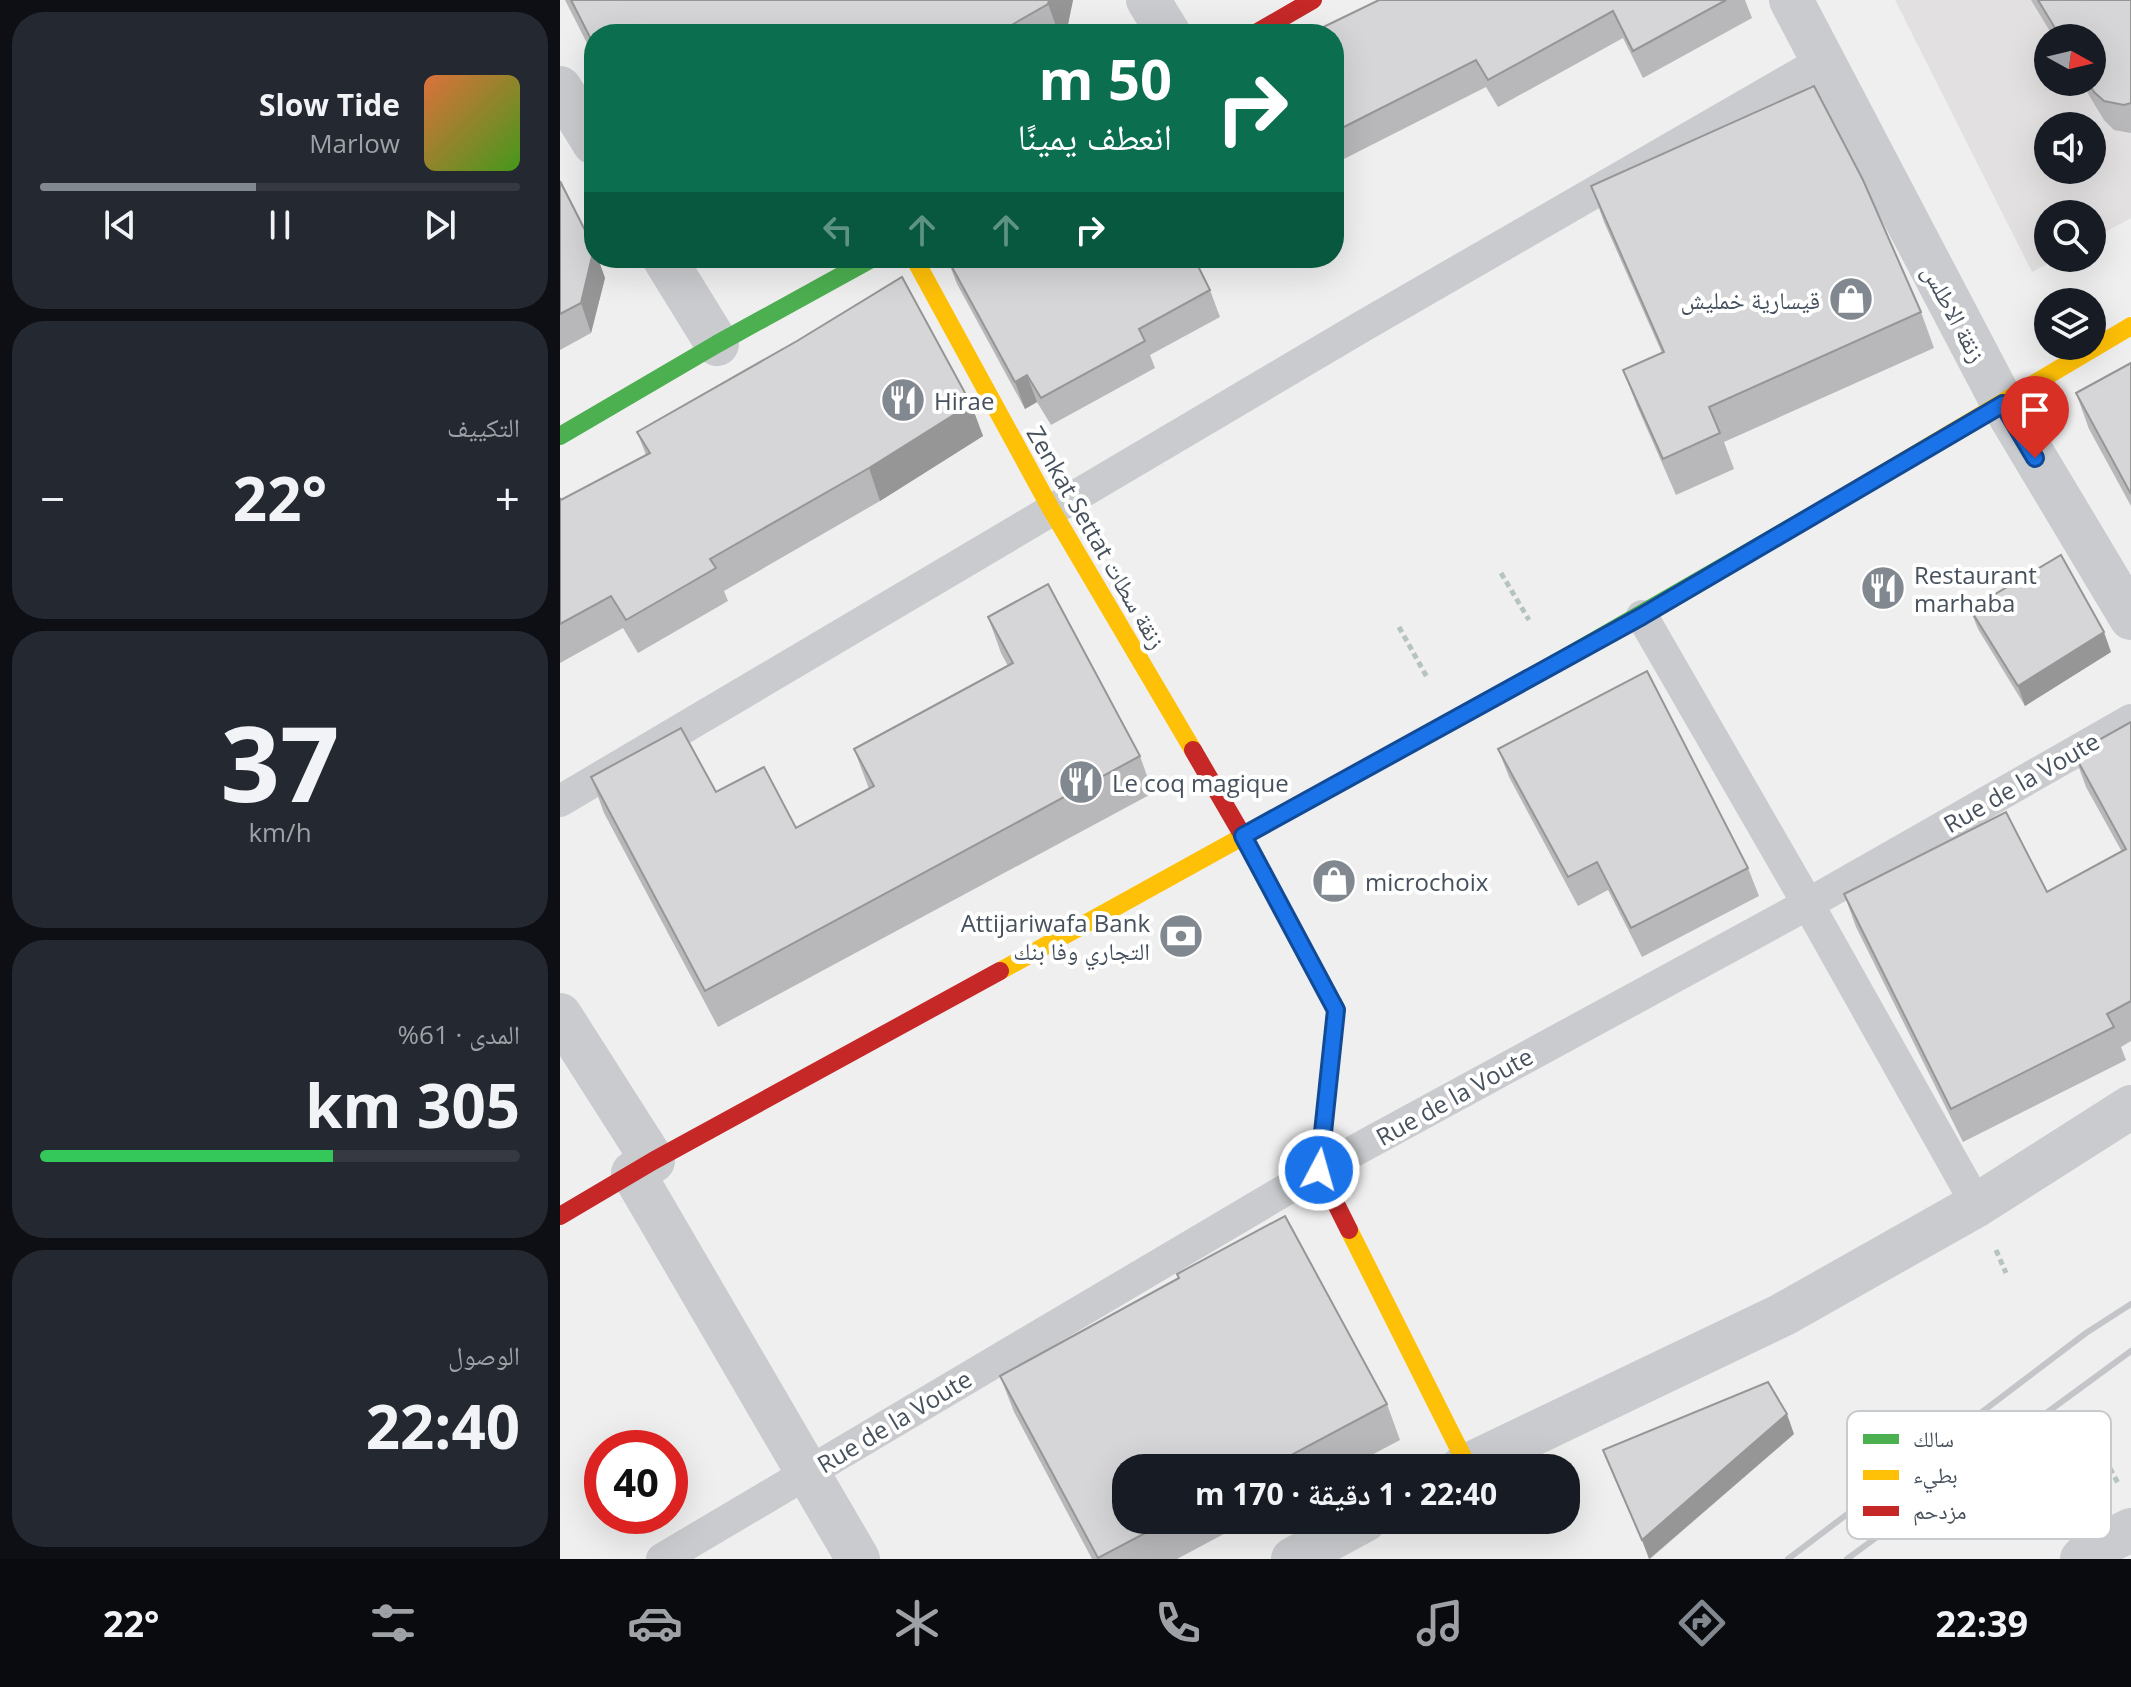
<!DOCTYPE html>
<html lang="ar">
<meta charset="utf-8">
<style>
body{margin:0;font-family:"Open Sans","Noto Naskh Arabic",sans-serif;background:#242831;color:#f1f3f6;direction:rtl;height:100vh;display:flex;flex-direction:column;font-size:30px;white-space:nowrap}
*{box-sizing:border-box;margin:0}
p{font-size:26px;color:#9ea1a6}
.icon{flex:none;width:44px;height:44px;fill:none;stroke:currentColor;stroke-width:2;stroke-linecap:round;stroke-linejoin:round}
.map{position:relative;flex:1;overflow:hidden;direction:ltr}
.drawer{display:flex;flex-direction:column;gap:12px;padding:12px;background:#0d0f14;width:560px}
.drawer>*{flex:none}
.guide{position:absolute;left:24px;top:24px;width:760px;height:244px;border-radius:32px;box-shadow:0 8px 32px #0002;direction:rtl;background:#0b6e4f;color:#fff;overflow:hidden}
.needle{width:52px;rotate:98deg}
.buttons{position:absolute;left:1474px;top:24px;display:grid;gap:16px}
.buttons a{display:grid;place-items:center;width:72px;height:72px;border-radius:50%;background:#171b24;box-shadow:0 8px 32px #0002;font-size:40px}
.speed{position:absolute;left:24px;top:1430px;display:flex;gap:16px;font-size:40px;font-weight:700;text-align:center}
.speed>*{display:grid;place-content:center;width:104px;height:104px;border-radius:50%;background:#171b24;box-shadow:0 8px 32px #0002;line-height:1}
.speed .limit{border:12px solid #d22;background:#fff;color:#111}
.pin{position:absolute;display:grid;place-items:center;width:68px;height:68px;color:#fff;margin:-82px -34px;border-radius:50% 50% 50% 0;rotate:-45deg;box-shadow:0 0 8px #0007}
.pin .icon{rotate:45deg}
.me{position:absolute;width:88px;margin:-44px;rotate:6deg;stroke-linejoin:round;filter:drop-shadow(0 0 6px #0008)}
.turn{display:flex;align-items:center;gap:28px;height:168px;padding:0 40px;font-size:36px}
.turn .icon{width:104px;height:104px;stroke-width:2.5}
.turn b{display:block;font-size:56px;line-height:68px}
.lanes{display:flex;align-items:center;height:76px;padding:0 40px;background:#0003;justify-content:center;gap:40px;direction:ltr}
.lanes .off{opacity:.35}
.big{font-size:60px;font-weight:700;line-height:1.1}
.drawer .widget{flex:1;display:flex;flex-direction:column;justify-content:center;gap:12px;min-width:0;padding:0 28px;border-radius:32px;background:#242831}
.drawer .dial{align-items:center;gap:0}
.dial b{font-size:104px;line-height:1}
.song{display:flex;align-items:center;gap:24px}
.cover{width:96px;height:96px;border-radius:12px;background:linear-gradient(135deg,hsl(20 70% 55%),hsl(100 70% 35%))}
.played{height:8px;border-radius:4px;background:linear-gradient(90deg,#828890 45%,#363941 45%)}
.keys{display:flex;justify-content:space-around;direction:ltr}
.heat{display:flex;justify-content:space-between;align-items:center;font-size:44px;direction:ltr}
.charge{height:12px;border-radius:6px;background:linear-gradient(90deg,#34c759 61%,#363941 0)}
.trip{position:absolute;left:552px;top:1454px;width:468px;height:80px;border-radius:32px;background:#171b24;box-shadow:0 8px 32px #0002;font-weight:700;line-height:80px;text-align:center;direction:rtl}
.tabs{display:flex;height:128px;justify-content:space-around;align-items:center;background:#090b0e;color:#9ea1a6}
.tabs .icon{width:56px;height:56px}
.tabs .selected{color:#828890}
.tabs b{font-size:36px;color:#f1f3f6}
main{display:flex;flex:1;min-height:0}
.map>svg:first-child{display:block}
</style>
<main>
<div class="map">
<svg width="1571" height="1559" viewBox="0 0 1571 1559">
<rect width="100%" height="100%" fill="#f0efef"/>
<!-- education -->
<path fill="#e2e0e1" fill-rule="evenodd" d="M 1335,0 L 1571,0 L 1571,218 L 1532,239 L 1532,214 L 1488,214 L 1488,258 L 1498,258 L 1472,272 ZM 1488,38 L 1532,38 L 1532,82 L 1488,82 ZM 1488,126 L 1532,126 L 1532,170 L 1488,170 Z"/>
<g fill="none" stroke-linecap="round" stroke-linejoin="round">
<!-- path -->
<g stroke="#b6c4bf" stroke-width="5" stroke-dasharray="6 4" stroke-linecap="butt">
<polyline points="941,573 969,620"/>
<polyline points="839,627 868,679"/>
<polyline points="1436,1250 1446,1273"/>
<polyline points="1531,1433 1559,1485"/>
</g>
<!-- lane -->
<g stroke="#c9cbce" stroke-width="32">
<polyline points="1082,616 1248,904 1417,1205"/>
<polyline points="0,801 803,326 1262,61"/>
<polyline points="102,1559 759,1170 1248,904 1571,720"/>
</g>
<!-- street -->
<g stroke="#c9cbce" stroke-width="44">
<polyline points="588,0 609,34"/>
<polyline points="1231,0 1443,404 1571,618"/>
<polyline points="0,88 34,143"/>
<polyline points="104,258 157,344"/>
<polyline points="0,1015 93,1161"/>
<polyline points="73,1173 298,1559"/>
<polyline points="902,1468 1222,1315 1417,1205 1571,1107"/>
<polyline points="733,1559 805,1520"/>
<polyline points="1522,1559 1532,1549 1571,1530"/>
</g>
<!-- fast -->
<g stroke="#4caf50" stroke-width="18">
<polyline points="0,436 157,344 313,258"/>
<polyline points="980,672 1270,505"/>
</g>
<!-- slow -->
<g stroke="#ffc107" stroke-width="18">
<polyline points="354,258 491,509 633,750"/>
<polyline points="1270,505 1571,326"/>
<polyline points="440,971 980,672"/>
<polyline points="789,1230 907,1465"/>
</g>
<!-- jam -->
<g stroke="#c62828" stroke-width="18">
<polyline points="694,34 753,0"/>
<polyline points="633,750 683,836 776,1010 759,1170 789,1230"/>
<polyline points="0,1216 93,1161 440,971"/>
</g>
<!-- rail -->
<g stroke="#c4c5c8" stroke-width="6">
<polyline points="1228,1559 1526,1333 1571,1304"/>
<polyline points="1287,1559 1571,1351"/>
</g>
</g>
<!-- wall -->
<g fill="#b8b8ba">
<polygon points="5,0 513,0 506,34 34,34 34,57"/>
<polygon points="819,0 1185,0 1192,18 1083,78 1063,38 938,107 926,87 774,164 774,34"/>
<polygon points="1471,0 1571,0 1571,133 1554,130 1544,120 1521,82 1532,82 1532,38 1494,38"/>
<polygon points="0,181 45,278 31,333 0,350"/>
<polygon points="1031,186 1361,312 1374,348 1164,442 1174,469 1116,495 1077,406 1063,370 1102,353 1044,222"/>
<polygon points="387,258 650,290 660,317 590,355 595,368 491,425 477,402 465,409 397,284"/>
<polygon points="1571,363 1571,506 1529,429 1516,393"/>
<polygon points="411,404 423,436 320,501 164,591 168,601 78,653 63,628 0,663 0,498 1,500 86,455 77,432"/>
<polygon points="1410,609 1551,652 1465,706 1418,629"/>
<polygon points="428,617 580,756 593,793 158,1027 44,813 31,777 156,792 236,828 309,789 294,749 448,666 441,653"/>
<polygon points="1571,722 1571,1041 1561,1047 1566,1060 1403,1142 1296,927 1284,894 1487,892 1562,852 1526,787 1514,754"/>
<polygon points="938,749 1188,868 1199,896 1082,957 1048,890 1018,906 949,777"/>
<polygon points="440,1376 827,1404 840,1440 787,1468 566,1468 566,1520 690,1520 617,1559 532,1559 454,1412"/>
<polygon points="1234,1434 1090,1559 1051,1470 1043,1450"/>
</g>
<!-- shaded-wall -->
<g fill="#969697">
<polygon points="489,0 513,0 506,34 499,34 488,4"/>
<polygon points="34,250 34,258 38,258 45,278 31,333 21,303"/>
<polygon points="467,375 477,402 465,409 455,382"/>
<polygon points="411,404 423,436 320,501 309,468"/>
<polygon points="1544,632 1551,652 1465,706 1458,686"/>
<polygon points="1227,1414 1234,1434 1089,1559 1082,1540"/>
</g>
<!-- building -->
<g fill="#d6d6d8" stroke="#969697" stroke-width="2">
<polygon points="11,0 489,0 488,4 436,34 34,34 34,45"/>
<polygon points="819,0 1166,0 1073,51 1053,11 928,80 916,60 774,132 774,34 749,34"/>
<polygon points="1478,0 1571,0 1571,103 1564,105 1544,101 1534,92 1528,82 1532,82 1532,38 1501,38"/>
<polygon points="1254,86 1303,180 1361,312 1149,407 1160,433 1103,459 1063,370 1104,352 1031,186"/>
<polygon points="0,181 34,248 21,303 0,314"/>
<polygon points="387,258 634,258 650,290 579,329 585,341 481,398 467,375 455,382"/>
<polygon points="342,277 411,404 309,468 150,559 156,568 66,620 51,596 0,624 0,498 1,500 90,453 77,432 237,341"/>
<polygon points="1571,363 1571,494 1516,393"/>
<polygon points="1501,555 1544,632 1458,686 1410,609"/>
<polygon points="488,584 580,756 145,991 31,777 121,728 156,792 204,767 236,828 314,786 294,749 453,663 428,617"/>
<polygon points="1087,671 1188,868 1071,928 1037,862 1008,877 938,749"/>
<polygon points="1571,722 1571,1001 1547,1014 1554,1027 1391,1109 1284,894 1446,812 1487,892 1566,849 1514,754"/>
<polygon points="725,1216 827,1404 707,1468 566,1468 566,1520 610,1520 538,1558 440,1376 619,1278 617,1274"/>
<polygon points="1208,1382 1227,1414 1082,1540 1043,1450"/>
</g>
<g fill="none" stroke-linecap="round" stroke-linejoin="round">
<!-- route casing -->
<g stroke="#114b97" stroke-width="20">
<polyline id="route" points="759,1170 776,1010 683,836 1082,616 1443,404 1475,458"/>
</g>
<!-- route -->
<use href="#route" stroke="#1a73e8" stroke-width="14"/>
</g>
<!-- icons -->
<defs>
<g id="shop-disc" transform="scale(2.3)"><circle r="9.5" fill="#828890" stroke="#fff"/><path d="M-5-2.5h2.3a2.7 3.5 0 0 1 5.4 0H5L5.5 6h-11ZM-1.5-2.5h3a1.5 2.3 0 0 0-3 0Z" fill="#fff"/></g>
<g id="restaurant-disc" transform="scale(2.3)"><circle r="9.5" fill="#828890" stroke="#fff"/><path d="M-5-6h1v4h1v-4h1v4h1v-4h1v5L-1.5 .5V6h-2V.5L-5-1ZM5-6V6H3V1.5H1.5Q1.5-4 5-6Z" fill="#fff"/></g>
<g id="bank-disc" transform="scale(2.3)"><circle r="9.5" fill="#828890" stroke="#fff"/><path d="M-6-4H6V4H-6ZM0-2.3a2.3 2.3 0 1 0 0 4.6a2.3 2.3 0 1 0 0-4.6Z" fill="#fff"/></g>
</defs>
<g fill-rule="evenodd">
<use href="#shop-disc" x="1291" y="299"/>
<use href="#restaurant-disc" x="343" y="400"/>
<use href="#restaurant-disc" x="1323" y="588"/>
<use href="#restaurant-disc" x="521" y="782"/>
<use href="#shop-disc" x="774" y="881"/>
<use href="#bank-disc" x="621" y="936"/>
</g>
<g text-anchor="middle" dominant-baseline="central" stroke-width="8" stroke-linejoin="round" paint-order="stroke">
<!-- poi labels -->
<g font-size="24" fill="#46515d" stroke="#fff" text-anchor="start">
<text x="1260" y="299" text-anchor="end">قيسارية خمليش</text>
<text x="374" y="400">Hirae</text>
<text x="1354" y="574">Restaurant<tspan x="1354" dy="28">marhaba</tspan></text>
<text x="552" y="782">Le coq magique</text>
<text x="805" y="881">microchoix</text>
<text x="590" y="922" text-anchor="end">Attijariwafa Bank<tspan x="590" dy="28">التجاري وفا بنك</tspan></text>
</g>
<!-- street labels -->
<g font-size="24" fill="#46515d" stroke="#fff">
<text transform="translate(1395 313) rotate(62)">زنقة الاطلس</text>
<text transform="translate(537 537) rotate(60)">Zenkat Settat زنقة سطات</text>
<text transform="translate(1461 782) rotate(-30)">Rue de la Voute</text>
<text transform="translate(894 1096) rotate(-29)">Rue de la Voute</text>
<text transform="translate(334 1421) rotate(-31)">Rue de la Voute</text>
</g>
</g>
<!-- legend -->
<rect x="1287" y="1411" width="264" height="128" rx="12" fill="#fff" stroke="#c8cbce" stroke-width="2"/>
<rect x="1303" y="1434" width="36" height="10" fill="#4caf50"/>
<rect x="1303" y="1470" width="36" height="10" fill="#ffc107"/>
<rect x="1303" y="1506" width="36" height="10" fill="#c62828"/>
<g font-size="22" fill="#46515d">
<text x="1353" y="1447">سالك</text>
<text x="1353" y="1483">بطيء</text>
<text x="1353" y="1519">مزدحم</text>
</g>
</svg>
<div class="buttons">
<a><svg class="needle" viewBox="-14 -14 28 28"><path d="M0-13l5 13h-10z" fill="#e53935"/><path d="M0 13l5-13h-10z" fill="#9ea1a6"/></svg></a>
<a><svg class="icon" aria-label="sound" viewBox="0 0 24 24"><path d="M4 9h4l5-4v14l-5-4H4zM17 9q2 3 0 6"/></svg></a>
<a><svg class="icon" aria-label="search" viewBox="0 0 24 24"><circle cx="10" cy="10" r="6"/><path d="M15 15l6 6"/></svg></a>
<a><svg class="icon" aria-label="layers" viewBox="0 0 24 24"><path d="M12 4l9 5-9 5-9-5zM3 14l9 5 9-5"/></svg></a>
</div>
<div class="speed"><div class="limit">40</div></div>
<div class="pin" style="left:1475px;top:458px;background:#d93025"><svg class="icon" aria-label="arrive" viewBox="0 0 24 24"><path d="M6 21V4h12l-3 4 3 4H6"/></svg></div>
<svg class="me" style="left:759px;top:1170px" viewBox="-20 -20 40 40"><circle r="17" fill="#1a73e8" stroke="#fff" stroke-width="3"/><path d="M0-11L8 9 0 5-8 9z" fill="#fff"/></svg>
<div class="trip">22:40 · 1 دقيقة · 170 m</div>
<div class="guide">
<div class="turn"><svg class="icon" aria-label="right" viewBox="0 0 24 24"><path d="M7 20v-9h11M14 6l5 5-5 5"/></svg><div><b>50 m</b>انعطف يمينًا</div></div>
<div class="lanes"><svg class="icon off" aria-label="left" viewBox="0 0 24 24"><path d="M17 20v-9H6M10 6l-5 5 5 5"/></svg><svg class="icon off" aria-label="ahead" viewBox="0 0 24 24"><path d="M12 20V5M6 11l6-6 6 6"/></svg><svg class="icon off" aria-label="ahead" viewBox="0 0 24 24"><path d="M12 20V5M6 11l6-6 6 6"/></svg><svg class="icon" aria-label="right" viewBox="0 0 24 24"><path d="M7 20v-9h11M14 6l5 5-5 5"/></svg></div>
</div>
</div>
<section class="drawer">
<div class="widget">
<div class="song"><i class="cover"></i><div><b>Slow Tide</b><p>Marlow</p></div></div>
<div class="played"></div>
<div class="keys"><svg class="icon" aria-label="previous" viewBox="0 0 24 24"><path d="M18 5L8 12l10 7zM5 5v14"/></svg><svg class="icon" aria-label="pause" viewBox="0 0 24 24"><path d="M8 5v14M16 5v14"/></svg><svg class="icon" aria-label="next" viewBox="0 0 24 24"><path d="M6 5l10 7-10 7zM19 5v14"/></svg></div>
</div>
<div class="widget"><p>التكييف</p>
<div class="heat"><a>−</a><b class="big">22°</b><a>+</a></div>
</div>
<div class="widget dial"><b>37</b><p>km/h</p></div>
<div class="widget"><p>المدى · 61%</p><b class="big">305 km</b><div class="charge"></div></div>
<div class="widget"><p>الوصول</p><b class="big">22:40</b></div>
</section>
</main>
<nav class="tabs">
<b>22:39</b>
<svg class="icon selected" aria-label="directions" viewBox="0 0 24 24"><path d="M12 3l9 9-9 9-9-9zM9 14v-3h6M13 9l2 2-2 2"/></svg>
<svg class="icon" aria-label="music" viewBox="0 0 24 24"><path d="M9 18V5l10-2v13"/><circle cx="6" cy="18" r="3"/><circle cx="16" cy="16" r="3"/></svg>
<svg class="icon" aria-label="phone" viewBox="0 0 24 24"><path d="M5 4h4l2 5-3 2q2 4 5 5l2-3 5 2v4C11 20 4 13 5 4z"/></svg>
<svg class="icon" aria-label="climate" viewBox="0 0 24 24"><path d="M12 3v18M4 7l16 10M4 17L20 7"/></svg>
<svg class="icon" aria-label="car" viewBox="0 0 24 24"><path d="M5 17H2v-5l4-1 3-4h7l3 4 3 1v5h-3M9 17h6M6 11h13"/><circle cx="7" cy="17" r="2"/><circle cx="17" cy="17" r="2"/></svg>
<svg class="icon" aria-label="filters" viewBox="0 0 24 24"><path d="M4 7h16M4 17h16"/><circle cx="9" cy="7" r="2"/><circle cx="15" cy="17" r="2"/></svg>
<b>22°</b>
</nav>
